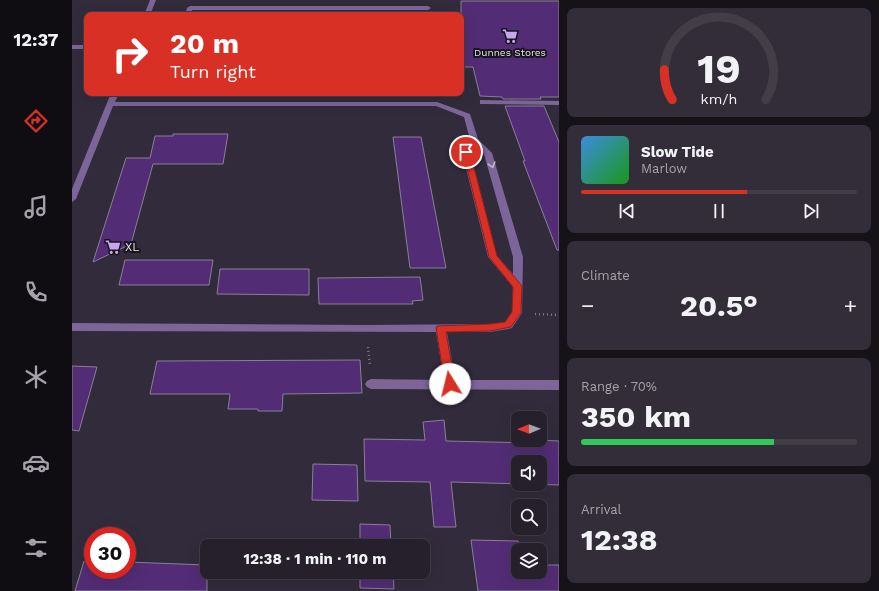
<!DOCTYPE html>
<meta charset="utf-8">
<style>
body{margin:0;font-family:"Work Sans",sans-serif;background:#322d38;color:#f1f3f6;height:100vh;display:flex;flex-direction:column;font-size:15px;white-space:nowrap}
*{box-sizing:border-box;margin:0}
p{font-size:13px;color:#a4a3a9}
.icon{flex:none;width:22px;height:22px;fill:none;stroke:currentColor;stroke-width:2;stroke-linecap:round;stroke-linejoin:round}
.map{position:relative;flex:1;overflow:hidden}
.side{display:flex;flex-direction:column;gap:8px;padding:8px;background:#151218;width:320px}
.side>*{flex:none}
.banner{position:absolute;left:12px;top:12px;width:380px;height:84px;border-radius:8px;box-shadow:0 4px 16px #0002,0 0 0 1px #423e48;background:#d93025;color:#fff;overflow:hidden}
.needle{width:26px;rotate:269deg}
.fabs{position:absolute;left:439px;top:411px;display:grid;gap:8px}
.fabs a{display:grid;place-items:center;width:36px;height:36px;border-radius:8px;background:#26202c;box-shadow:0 4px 16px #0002,0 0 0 1px #423e48;font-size:20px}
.speed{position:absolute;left:12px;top:527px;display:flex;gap:8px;font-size:20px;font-weight:700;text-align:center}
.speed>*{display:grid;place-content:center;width:52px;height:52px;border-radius:50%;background:#26202c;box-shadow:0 4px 16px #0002,0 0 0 1px #423e48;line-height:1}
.speed .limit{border:6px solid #d22;background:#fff;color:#111}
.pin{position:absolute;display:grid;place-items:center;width:34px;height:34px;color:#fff;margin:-17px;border:2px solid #fff;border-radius:50%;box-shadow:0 1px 4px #0007}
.me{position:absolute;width:44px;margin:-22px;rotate:351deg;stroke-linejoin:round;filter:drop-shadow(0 0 3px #0008)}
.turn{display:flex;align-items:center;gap:14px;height:84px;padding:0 20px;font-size:18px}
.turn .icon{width:52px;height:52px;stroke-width:2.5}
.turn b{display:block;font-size:28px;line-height:34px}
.big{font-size:30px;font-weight:700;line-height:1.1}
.side .widget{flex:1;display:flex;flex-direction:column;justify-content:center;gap:6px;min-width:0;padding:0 14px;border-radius:8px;background:#322d38}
.side .dial{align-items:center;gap:0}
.dial svg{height:104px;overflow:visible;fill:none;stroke:#423e48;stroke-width:7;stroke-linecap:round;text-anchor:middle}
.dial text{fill:#f1f3f6;stroke:none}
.song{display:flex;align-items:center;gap:12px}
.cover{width:48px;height:48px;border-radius:6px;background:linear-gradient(135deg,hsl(210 70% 55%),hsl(120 70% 35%))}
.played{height:4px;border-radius:2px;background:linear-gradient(90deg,#d93025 60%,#423e48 60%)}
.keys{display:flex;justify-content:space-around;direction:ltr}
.heat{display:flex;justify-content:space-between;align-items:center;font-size:22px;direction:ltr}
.charge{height:6px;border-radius:3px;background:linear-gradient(90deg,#34c759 70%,#423e48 0)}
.trip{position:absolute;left:128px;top:539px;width:230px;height:40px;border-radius:8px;background:#26202c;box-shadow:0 4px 16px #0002,0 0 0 1px #423e48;font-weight:700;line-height:40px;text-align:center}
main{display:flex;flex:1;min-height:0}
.tabs{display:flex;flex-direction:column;width:72px;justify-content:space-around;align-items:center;background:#0f0d12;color:#a4a3a9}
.tabs .icon{width:28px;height:28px}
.tabs .active{color:#d93025}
.tabs b{font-size:18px;color:#f1f3f6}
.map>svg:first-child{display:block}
</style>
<main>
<nav class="tabs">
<b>12:37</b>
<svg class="icon active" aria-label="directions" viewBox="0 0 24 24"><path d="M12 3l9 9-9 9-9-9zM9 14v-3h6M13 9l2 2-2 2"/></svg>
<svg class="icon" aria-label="music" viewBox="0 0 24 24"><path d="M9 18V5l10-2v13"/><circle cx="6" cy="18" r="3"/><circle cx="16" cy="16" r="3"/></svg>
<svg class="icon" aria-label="phone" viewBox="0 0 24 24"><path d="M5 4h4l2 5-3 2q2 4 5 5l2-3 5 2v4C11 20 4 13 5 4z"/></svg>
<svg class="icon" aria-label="climate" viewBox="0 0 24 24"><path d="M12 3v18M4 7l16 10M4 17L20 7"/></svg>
<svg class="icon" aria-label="car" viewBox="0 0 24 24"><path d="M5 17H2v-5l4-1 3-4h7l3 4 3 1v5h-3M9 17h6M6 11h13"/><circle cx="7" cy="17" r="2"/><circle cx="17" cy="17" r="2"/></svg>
<svg class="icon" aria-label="filters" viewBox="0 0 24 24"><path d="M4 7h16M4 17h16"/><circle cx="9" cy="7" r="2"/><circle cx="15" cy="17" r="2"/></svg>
</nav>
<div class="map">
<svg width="487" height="591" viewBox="0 0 487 591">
<rect width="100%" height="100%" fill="#322b3b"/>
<!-- building -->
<g fill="#522d75" stroke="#888094" fill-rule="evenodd">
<polygon points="389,1 487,1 487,97 468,97 469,99 431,99 430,97 408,96 401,67 392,67 389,57"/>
<polygon points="433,106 472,106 487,142 487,250 485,250 451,161 453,161"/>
<polygon points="101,134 156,134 151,164 81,164 59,244 21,262 54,158 78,158 83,136 101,136"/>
<polygon points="321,137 349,137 374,268 338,268"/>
<polygon points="53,260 141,260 137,285 47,285"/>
<polygon points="148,269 237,269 237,295 145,294"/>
<polygon points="348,277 351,300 340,301 341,304 247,304 246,278"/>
<polygon points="288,360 290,393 211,394 210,411 186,411 186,409 156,409 158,394 78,394 85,361"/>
<polygon points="0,366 25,367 7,431 0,430"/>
<path d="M 372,420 L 374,441 L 462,443 L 462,440 L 487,441 L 487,485 L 379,482 L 384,527 L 362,527 L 358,482 L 293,481 L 292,439 L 353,440 L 351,422 ZM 446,462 L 468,462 L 468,484 L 446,484 Z"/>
<polygon points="241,464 285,465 286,501 240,500"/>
<polygon points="288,524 318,525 319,546 288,546"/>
<polygon points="399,540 446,541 448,550 446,550 446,572 468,572 468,565 487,565 487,591 406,591"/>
<polygon points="12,561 21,561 21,570 55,570 55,562 135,565 135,591 3,591"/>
<polygon points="288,572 321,572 322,589 288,588"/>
</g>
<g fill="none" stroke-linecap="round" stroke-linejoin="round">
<!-- path -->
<g stroke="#7d7784" stroke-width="2.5" stroke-dasharray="1 3" stroke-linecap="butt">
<polyline points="463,314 487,315"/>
<polyline points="296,347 298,366"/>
</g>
<!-- minor -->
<g fill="#7c6598" fill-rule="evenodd">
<polygon points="78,0 84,0 78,15 72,15"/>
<polygon points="118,6 356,6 359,8 356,10 120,10 119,15 113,15 115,8"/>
<rect x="0" y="45" width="15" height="4"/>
<path d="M 39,93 L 47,93 L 43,102 L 365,102 L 398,114 L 406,139 L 420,153 L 451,257 L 450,313 L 440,328 L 436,329 L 418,332 L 375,332 L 383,380 L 487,380 L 487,390 L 299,389 L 295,387 L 293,384 L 295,381 L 299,379 L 372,380 L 364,332 L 0,331 L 0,323 L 295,325 L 418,324 L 433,322 L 440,312 L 441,287 L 416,257 L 390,152 L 398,140 L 392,117 L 364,106 L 41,106 L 4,199 L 0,202 L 0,189 ZM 403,145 L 412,154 L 441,257 L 441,274 L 425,256 L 398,152 Z"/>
<polygon points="408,100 487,101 487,105 411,104 408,104"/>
</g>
</g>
<!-- one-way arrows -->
<defs><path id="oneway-chevron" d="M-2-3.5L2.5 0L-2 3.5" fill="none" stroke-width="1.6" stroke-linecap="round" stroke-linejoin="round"/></defs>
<use stroke="#c1b6cf" href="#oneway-chevron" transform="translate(420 165) rotate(74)"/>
<!-- route -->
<polygon fill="#d93025" stroke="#8d1f18" points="394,150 398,152 425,256 450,286 449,313 439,327 418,331 374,332 383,384 381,387 378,389 374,387 373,384 364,328 365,326 418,324 433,322 440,312 441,287 417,257 391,152"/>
<!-- icons -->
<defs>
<g id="supermarket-bare" transform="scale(1.2)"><path d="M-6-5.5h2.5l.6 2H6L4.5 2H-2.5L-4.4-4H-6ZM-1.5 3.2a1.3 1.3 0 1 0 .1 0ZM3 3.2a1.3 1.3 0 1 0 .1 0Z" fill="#c8a6ef" stroke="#18151d" stroke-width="2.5" paint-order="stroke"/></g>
</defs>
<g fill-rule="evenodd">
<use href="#supermarket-bare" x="438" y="36"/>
<use href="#supermarket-bare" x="41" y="247"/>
</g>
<g text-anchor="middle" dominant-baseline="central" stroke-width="4" stroke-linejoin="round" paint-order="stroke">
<!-- far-poi labels -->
<g font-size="10" fill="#e6e1ec" stroke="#18151d">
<text x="438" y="52">Dunnes Stores</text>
</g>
<!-- poi labels -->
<g font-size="12" fill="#e6e1ec" stroke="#18151d" text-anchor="start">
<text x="53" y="247">XL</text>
</g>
</g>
</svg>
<div class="fabs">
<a><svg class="needle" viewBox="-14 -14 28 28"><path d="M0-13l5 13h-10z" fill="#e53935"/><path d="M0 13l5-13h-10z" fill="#a4a3a9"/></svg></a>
<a><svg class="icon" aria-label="sound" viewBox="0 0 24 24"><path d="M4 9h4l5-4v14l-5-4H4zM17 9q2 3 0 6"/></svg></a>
<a><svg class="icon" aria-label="search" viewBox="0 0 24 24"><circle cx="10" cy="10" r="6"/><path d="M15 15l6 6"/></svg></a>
<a><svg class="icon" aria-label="layers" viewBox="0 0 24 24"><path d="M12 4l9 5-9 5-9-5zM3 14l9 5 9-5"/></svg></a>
</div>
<div class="speed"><div class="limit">30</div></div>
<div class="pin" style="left:394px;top:152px;background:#d93025"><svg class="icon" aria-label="arrive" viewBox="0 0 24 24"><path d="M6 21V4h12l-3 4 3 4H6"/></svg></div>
<svg class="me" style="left:378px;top:384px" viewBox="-20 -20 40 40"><circle r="19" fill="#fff"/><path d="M0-13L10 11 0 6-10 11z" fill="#d93025"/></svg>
<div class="trip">12:38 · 1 min · 110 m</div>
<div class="banner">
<div class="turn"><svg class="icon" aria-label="right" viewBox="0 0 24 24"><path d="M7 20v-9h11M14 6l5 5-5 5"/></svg><div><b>20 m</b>Turn right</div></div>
</div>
</div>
<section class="side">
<div class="widget dial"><svg viewBox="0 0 100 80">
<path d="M14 69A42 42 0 1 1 86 69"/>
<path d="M14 69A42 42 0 0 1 8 46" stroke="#d93025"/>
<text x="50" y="56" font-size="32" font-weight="700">19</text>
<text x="50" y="72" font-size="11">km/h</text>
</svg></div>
<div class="widget">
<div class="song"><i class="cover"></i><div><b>Slow Tide</b><p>Marlow</p></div></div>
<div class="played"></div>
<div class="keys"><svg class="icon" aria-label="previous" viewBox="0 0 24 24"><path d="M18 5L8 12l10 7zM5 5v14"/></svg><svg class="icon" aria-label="pause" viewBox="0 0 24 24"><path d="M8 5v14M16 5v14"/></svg><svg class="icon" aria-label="next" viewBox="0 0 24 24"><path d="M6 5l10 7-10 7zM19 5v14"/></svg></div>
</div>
<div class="widget"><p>Climate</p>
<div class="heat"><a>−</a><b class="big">20.5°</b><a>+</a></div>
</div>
<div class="widget"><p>Range · 70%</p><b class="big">350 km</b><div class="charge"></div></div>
<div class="widget"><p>Arrival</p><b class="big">12:38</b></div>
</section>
</main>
